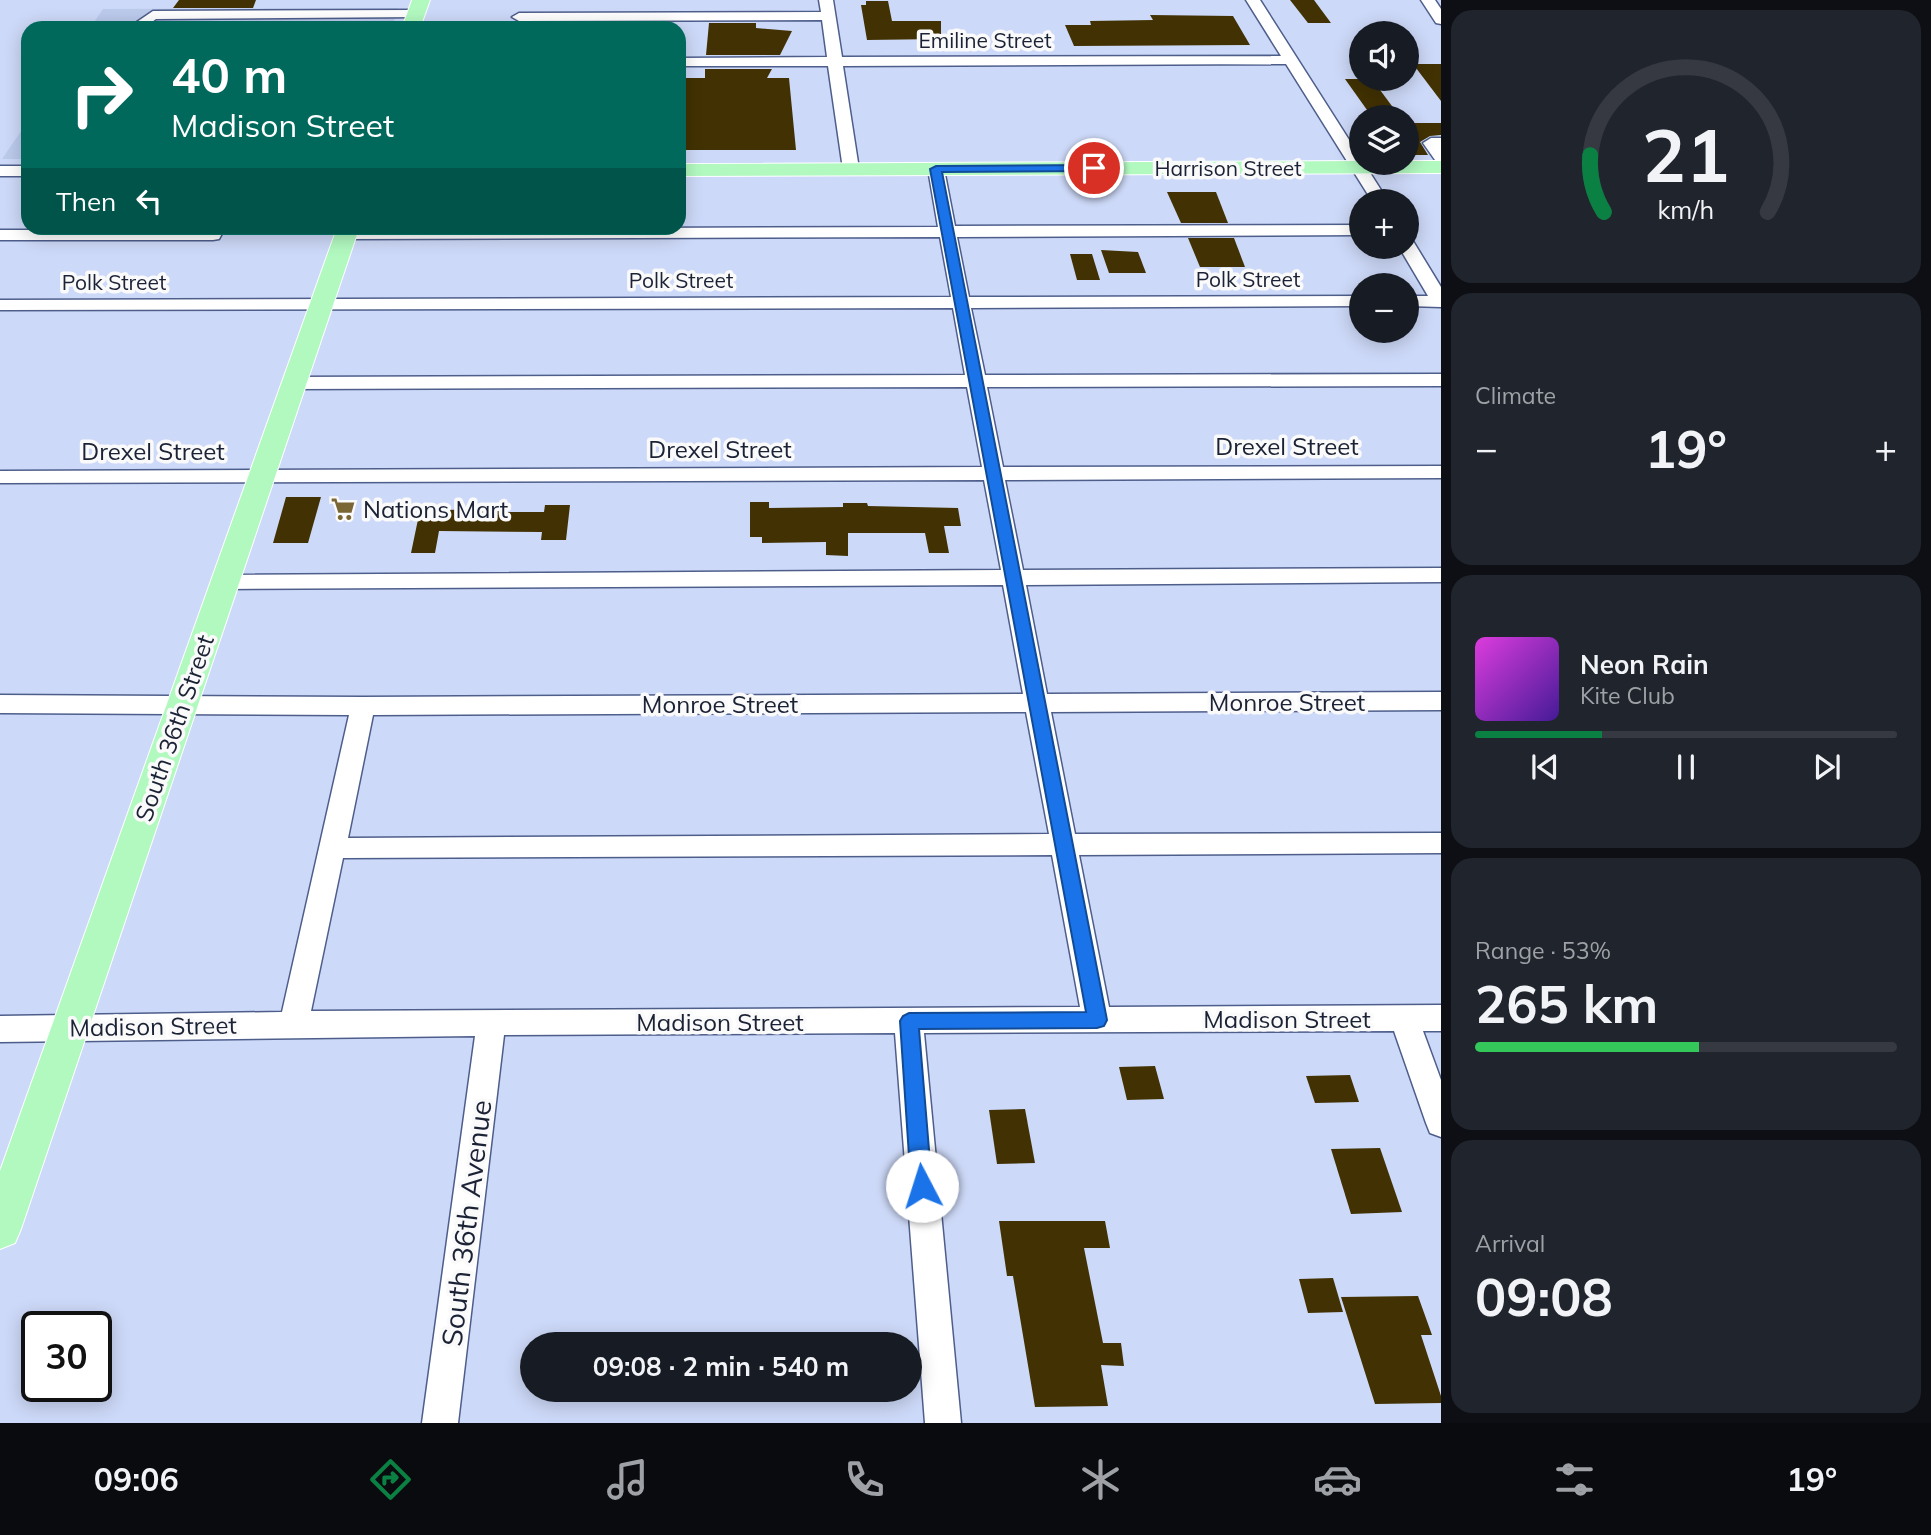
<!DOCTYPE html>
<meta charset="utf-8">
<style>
body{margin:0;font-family:Mulish,sans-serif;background:#20242c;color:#f1f3f6;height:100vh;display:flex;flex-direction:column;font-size:26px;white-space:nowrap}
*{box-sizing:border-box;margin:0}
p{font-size:23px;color:#9ea1a6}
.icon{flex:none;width:38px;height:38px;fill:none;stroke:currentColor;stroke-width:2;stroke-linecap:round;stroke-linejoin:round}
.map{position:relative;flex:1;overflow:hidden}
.side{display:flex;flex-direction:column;gap:10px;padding:10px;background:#0d0f14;width:490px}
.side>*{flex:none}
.top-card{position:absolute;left:21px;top:21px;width:665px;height:214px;border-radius:21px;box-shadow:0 4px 18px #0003;background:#00695c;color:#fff;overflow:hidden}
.tools{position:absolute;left:1349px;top:21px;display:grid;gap:14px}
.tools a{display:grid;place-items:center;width:70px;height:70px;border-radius:50%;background:#171b24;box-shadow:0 4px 18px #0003;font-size:35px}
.speed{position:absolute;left:21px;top:1311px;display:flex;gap:14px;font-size:35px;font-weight:700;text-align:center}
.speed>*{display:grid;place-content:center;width:91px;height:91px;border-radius:50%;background:#171b24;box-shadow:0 4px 18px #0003;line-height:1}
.speed .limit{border:4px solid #111;border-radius:10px;background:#fff;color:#111}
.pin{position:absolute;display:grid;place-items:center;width:60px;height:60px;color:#fff;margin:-30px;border:4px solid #fff;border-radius:50%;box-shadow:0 2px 7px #0007}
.me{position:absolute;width:77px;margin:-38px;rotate:355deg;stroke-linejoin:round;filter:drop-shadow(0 0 5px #0008)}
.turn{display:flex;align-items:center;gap:24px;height:147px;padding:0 35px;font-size:32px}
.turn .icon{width:91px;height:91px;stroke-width:2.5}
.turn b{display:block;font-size:49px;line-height:60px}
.then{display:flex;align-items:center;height:66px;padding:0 35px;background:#0003;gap:14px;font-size:26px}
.big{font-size:52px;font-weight:700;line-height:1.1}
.side .widget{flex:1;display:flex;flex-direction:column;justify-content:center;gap:10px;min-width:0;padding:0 24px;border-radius:21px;background:#20242c}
.side .dial{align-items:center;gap:0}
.dial svg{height:182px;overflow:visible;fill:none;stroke:#363941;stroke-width:7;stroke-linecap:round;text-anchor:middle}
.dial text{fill:#f1f3f6;stroke:none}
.song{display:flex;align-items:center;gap:21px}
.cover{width:84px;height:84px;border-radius:10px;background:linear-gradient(135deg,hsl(300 70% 55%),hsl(260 70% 35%))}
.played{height:7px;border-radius:4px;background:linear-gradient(90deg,#0b8043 30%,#363941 30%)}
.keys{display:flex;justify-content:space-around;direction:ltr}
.heat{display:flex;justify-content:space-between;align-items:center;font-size:38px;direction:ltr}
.charge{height:10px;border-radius:5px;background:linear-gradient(90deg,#34c759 53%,#363941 0)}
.trip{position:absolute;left:520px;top:1332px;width:402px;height:70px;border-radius:35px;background:#171b24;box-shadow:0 4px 18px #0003;font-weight:700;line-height:70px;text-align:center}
.menu{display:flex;height:112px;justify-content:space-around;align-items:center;background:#090b0e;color:#9ea1a6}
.menu .icon{width:49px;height:49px}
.menu .active{color:#0b8043}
.menu b{font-size:32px;color:#f1f3f6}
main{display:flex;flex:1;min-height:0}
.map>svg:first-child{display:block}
</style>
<main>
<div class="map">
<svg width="1441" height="1423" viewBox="0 0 1441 1423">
<rect width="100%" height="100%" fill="#cdd9f8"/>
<!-- built -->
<g fill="#bccaec">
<polygon points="398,8 392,28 90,28 103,9"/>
<polygon points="28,121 28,159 2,159"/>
</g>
<!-- building -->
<g fill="#423203">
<polygon points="179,0 256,0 253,8 173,8"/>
<polygon points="1290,0 1314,0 1331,23 1308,23"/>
<polygon points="866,1 888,1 892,21 941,21 941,39 867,40 861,5 866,5"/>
<polygon points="1150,15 1233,16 1250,45 1074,46 1065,25 1091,25 1090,21 1153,20"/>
<polygon points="246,21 243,28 161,28 165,22"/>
<polygon points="709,23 756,23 756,28 792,31 780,55 706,55"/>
<polygon points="1413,64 1441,64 1441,101"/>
<polygon points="705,69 772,69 767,78 789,78 796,150 679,150 679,78 705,78"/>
<polygon points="1345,79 1372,79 1400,117 1372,117"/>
<polygon points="1407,123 1441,123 1441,135 1430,136 1420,142 1428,155 1407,155"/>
<polygon points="1167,192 1216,192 1228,223 1181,223"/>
<polygon points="1188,238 1234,238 1245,267 1200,267"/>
<polygon points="1101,250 1138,252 1146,273 1109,273"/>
<polygon points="1070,254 1092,254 1100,280 1077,280"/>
<polygon points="286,497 321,497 308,543 273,543"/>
<polygon points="750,502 769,502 769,508 843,507 843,503 867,503 868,506 958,508 961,526 944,526 949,553 929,553 925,533 848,533 848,556 826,555 826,542 762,543 762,537 750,537"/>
<polygon points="421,505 442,505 443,510 493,509 501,512 544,512 545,505 570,505 566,540 541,540 542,532 439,531 435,553 411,553"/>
<polygon points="1155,1066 1164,1099 1127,1100 1119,1067"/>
<polygon points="1350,1075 1359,1102 1315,1103 1306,1076"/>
<polygon points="1025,1109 1035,1163 997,1164 989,1110"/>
<polygon points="1380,1148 1402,1212 1351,1214 1331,1149"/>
<polygon points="999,1221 1105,1221 1110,1248 1084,1248 1103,1343 1121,1343 1124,1366 1101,1365 1108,1406 1035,1407 1013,1276 1007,1276"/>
<polygon points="1333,1278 1343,1312 1308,1313 1299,1279"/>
<polygon points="1418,1296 1432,1335 1421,1335 1441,1396 1441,1403 1375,1404 1341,1297"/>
</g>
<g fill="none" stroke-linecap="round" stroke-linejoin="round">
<!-- minor casing -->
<g stroke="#4e5e8b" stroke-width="3">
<g id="minor">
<polygon points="819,0 833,0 842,57 1281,56 1246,0 1260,0 1388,201 1372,201 1286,64 843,66 859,169 851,174 843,169 828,66 679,66 679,58 827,57 822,20 519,21 512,17 519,13 821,12"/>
<polygon points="1421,0 1435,0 1441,9 1441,24 1436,23"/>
<polygon points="416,10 421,11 421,17 156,19 144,28 128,28 153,11"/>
<polygon points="1431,138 1441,138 1441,162 1435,160 1423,143"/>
<path d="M 936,164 L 944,169 L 955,226 L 1362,225 L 1362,235 L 957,237 L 969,297 L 1362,296 L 1362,306 L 971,308 L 985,375 L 1441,374 L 1441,386 L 987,387 L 1003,467 L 1441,466 L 1441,478 L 1005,480 L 1023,570 L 1441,568 L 1441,582 L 1026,585 L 1047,694 L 1441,692 L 1441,710 L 1051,712 L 1075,834 L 1441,833 L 1441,853 L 1079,855 L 1109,1007 L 1441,1005 L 1441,1031 L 1423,1031 L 1441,1080 L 1441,1137 L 1430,1133 L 1426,1123 L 1394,1031 L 924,1033 L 961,1423 L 925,1423 L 895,1033 L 504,1035 L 458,1423 L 422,1423 L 475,1036 L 0,1042 L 0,1016 L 282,1012 L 349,715 L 0,713 L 0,695 L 363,697 L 1023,694 L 1003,585 L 224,589 L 216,587 L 213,582 L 216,577 L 224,575 L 1001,570 L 984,480 L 0,483 L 0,471 L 982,467 L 967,387 L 293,389 L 283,383 L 293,377 L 965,375 L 953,308 L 0,310 L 0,300 L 951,297 L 940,237 L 346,239 L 337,234 L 346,229 L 938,227 L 928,169 ZM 1026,712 L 1049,834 L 348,838 L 373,715 ZM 1052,855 L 1080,1007 L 311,1011 L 343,858 Z"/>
<rect x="0" y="166" width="28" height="10"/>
<polygon points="208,228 225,228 219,239 213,240 0,240 0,230 207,230"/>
<polygon points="1407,240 1413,241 1441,287 1441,307 1407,306 1407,296 1428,296 1399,247 1407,247"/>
</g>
</g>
<!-- major casing -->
<g stroke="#fff" stroke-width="2">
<g id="major">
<polygon points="412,0 430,0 420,28 402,28"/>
<polygon points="1362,161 1441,161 1441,173 679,176 679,164"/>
<polygon points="337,228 359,228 21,1229 15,1243 0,1249 0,1171"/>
</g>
</g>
<!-- minor -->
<use href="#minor" fill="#fff" fill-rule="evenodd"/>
<!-- major -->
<use href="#major" fill="#b2f9c0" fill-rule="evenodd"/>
</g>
<!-- route -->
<polygon fill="#1a73e8" stroke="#114b97" stroke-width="2" points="1094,165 1100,168 1098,171 942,172 1107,1020 1104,1026 1097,1028 919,1029 932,1186 929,1193 922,1196 914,1193 911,1186 900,1021 903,1016 909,1013 1086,1012 930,169 936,166"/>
<!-- icons -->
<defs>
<g id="supermarket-bare" transform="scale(1.89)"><path d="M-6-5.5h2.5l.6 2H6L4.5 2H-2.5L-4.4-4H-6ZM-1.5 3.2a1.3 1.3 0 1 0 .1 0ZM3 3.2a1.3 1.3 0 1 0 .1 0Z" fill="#796634" stroke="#fafafa" stroke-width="2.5" paint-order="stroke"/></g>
</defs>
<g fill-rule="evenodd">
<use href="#supermarket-bare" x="343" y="509"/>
</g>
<g text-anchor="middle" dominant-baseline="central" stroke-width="7" stroke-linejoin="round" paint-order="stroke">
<!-- far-street labels -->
<g font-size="21" fill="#1b2235" stroke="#fafafa">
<text x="985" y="40">Emiline Street</text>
<text x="1228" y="168">Harrison Street</text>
<text x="1248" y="279">Polk Street</text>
<text x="681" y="280">Polk Street</text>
<text x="114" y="282">Polk Street</text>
</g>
<!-- street labels -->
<g font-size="24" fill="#1b2235" stroke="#fafafa">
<text x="1287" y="446">Drexel Street</text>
<text x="720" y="449">Drexel Street</text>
<text x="153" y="451">Drexel Street</text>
<text x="1287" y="702">Monroe Street</text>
<text x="720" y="704">Monroe Street</text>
<text transform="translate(174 728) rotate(-71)">South 36th Street</text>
<text x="1287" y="1019">Madison Street</text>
<text x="720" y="1022">Madison Street</text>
<text transform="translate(153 1026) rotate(-1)">Madison Street</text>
</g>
<!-- poi labels -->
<g font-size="24" fill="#1b2235" stroke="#fafafa" text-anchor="start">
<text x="363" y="509">Nations Mart</text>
</g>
<!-- near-street labels -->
<g font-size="28" fill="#1b2235" stroke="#fafafa">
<text transform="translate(466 1223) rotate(-83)">South 36th Avenue</text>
</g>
</g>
</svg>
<div class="tools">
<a><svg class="icon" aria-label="sound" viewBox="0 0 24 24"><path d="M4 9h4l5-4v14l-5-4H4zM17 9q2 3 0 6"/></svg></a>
<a><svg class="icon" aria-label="layers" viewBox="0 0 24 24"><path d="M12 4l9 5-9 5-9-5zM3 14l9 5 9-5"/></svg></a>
<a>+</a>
<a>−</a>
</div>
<div class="speed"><div class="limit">30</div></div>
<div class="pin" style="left:1094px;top:168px;background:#d93025"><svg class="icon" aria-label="arrive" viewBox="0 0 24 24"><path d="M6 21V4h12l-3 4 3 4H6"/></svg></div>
<svg class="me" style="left:922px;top:1186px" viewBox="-20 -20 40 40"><circle r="19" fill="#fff"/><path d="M0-13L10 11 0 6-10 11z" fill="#1a73e8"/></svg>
<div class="trip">09:08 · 2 min · 540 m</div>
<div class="top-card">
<div class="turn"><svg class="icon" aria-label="right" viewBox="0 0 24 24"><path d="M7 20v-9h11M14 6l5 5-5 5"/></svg><div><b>40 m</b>Madison Street</div></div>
<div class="then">Then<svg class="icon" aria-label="left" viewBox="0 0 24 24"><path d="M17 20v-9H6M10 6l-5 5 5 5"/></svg></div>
</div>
</div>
<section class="side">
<div class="widget dial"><svg viewBox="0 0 100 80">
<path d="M14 69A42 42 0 1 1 86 69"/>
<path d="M14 69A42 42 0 0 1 8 44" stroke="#0b8043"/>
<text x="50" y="56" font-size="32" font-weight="700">21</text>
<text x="50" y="72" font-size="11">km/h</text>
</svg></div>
<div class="widget"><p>Climate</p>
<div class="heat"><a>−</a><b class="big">19°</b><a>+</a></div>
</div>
<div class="widget">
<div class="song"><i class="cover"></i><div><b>Neon Rain</b><p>Kite Club</p></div></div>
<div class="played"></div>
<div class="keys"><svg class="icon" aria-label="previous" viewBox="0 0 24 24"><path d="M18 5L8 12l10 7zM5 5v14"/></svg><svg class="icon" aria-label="pause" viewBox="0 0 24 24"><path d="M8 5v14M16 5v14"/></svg><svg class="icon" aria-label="next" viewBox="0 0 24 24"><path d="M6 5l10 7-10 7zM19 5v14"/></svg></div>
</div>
<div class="widget"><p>Range · 53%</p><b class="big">265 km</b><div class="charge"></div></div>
<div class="widget"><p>Arrival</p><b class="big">09:08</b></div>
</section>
</main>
<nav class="menu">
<b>09:06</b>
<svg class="icon active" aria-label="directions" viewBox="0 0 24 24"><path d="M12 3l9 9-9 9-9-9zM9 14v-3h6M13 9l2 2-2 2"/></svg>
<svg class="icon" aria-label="music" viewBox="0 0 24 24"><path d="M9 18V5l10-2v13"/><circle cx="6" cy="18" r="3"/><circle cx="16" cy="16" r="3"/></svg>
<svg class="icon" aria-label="phone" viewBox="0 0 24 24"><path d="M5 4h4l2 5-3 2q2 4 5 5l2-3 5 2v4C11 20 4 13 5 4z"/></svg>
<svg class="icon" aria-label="climate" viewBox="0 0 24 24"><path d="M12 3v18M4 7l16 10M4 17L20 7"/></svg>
<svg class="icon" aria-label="car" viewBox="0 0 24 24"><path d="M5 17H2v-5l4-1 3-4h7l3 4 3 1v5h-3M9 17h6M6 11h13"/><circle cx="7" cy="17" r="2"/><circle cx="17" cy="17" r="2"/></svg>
<svg class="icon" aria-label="filters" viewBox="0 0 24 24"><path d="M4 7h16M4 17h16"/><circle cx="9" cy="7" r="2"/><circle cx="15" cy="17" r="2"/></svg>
<b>19°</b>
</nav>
